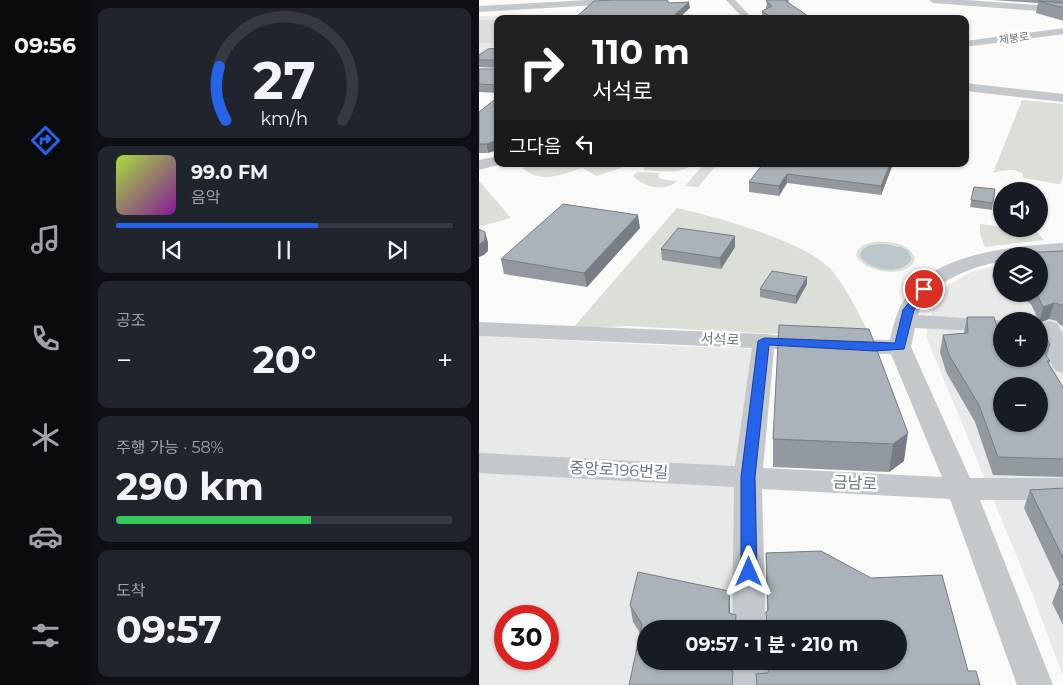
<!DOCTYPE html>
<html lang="ko">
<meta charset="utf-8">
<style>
body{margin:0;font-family:Montserrat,"Noto Sans KR",sans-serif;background:#20242c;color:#f1f3f6;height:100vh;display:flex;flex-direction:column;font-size:19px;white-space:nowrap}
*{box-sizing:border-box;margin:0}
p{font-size:16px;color:#9ea1a6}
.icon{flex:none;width:28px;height:28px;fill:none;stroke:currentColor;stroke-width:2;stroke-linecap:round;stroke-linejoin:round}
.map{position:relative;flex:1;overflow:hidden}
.details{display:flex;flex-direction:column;gap:8px;padding:8px;background:#0d0f14;width:389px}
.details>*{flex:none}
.guide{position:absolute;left:15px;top:15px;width:475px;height:152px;border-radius:10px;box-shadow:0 1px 4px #0004;background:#202124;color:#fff;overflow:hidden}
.controls{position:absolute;left:514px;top:182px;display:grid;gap:10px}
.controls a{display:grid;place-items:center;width:55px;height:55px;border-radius:50%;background:#171b24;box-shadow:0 1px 4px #0004;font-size:25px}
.speed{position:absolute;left:15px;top:605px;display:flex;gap:10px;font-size:25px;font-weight:700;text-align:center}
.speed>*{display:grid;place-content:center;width:65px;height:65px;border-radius:50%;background:#171b24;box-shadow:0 1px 4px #0004;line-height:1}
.speed .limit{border:8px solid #d22;background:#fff;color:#111}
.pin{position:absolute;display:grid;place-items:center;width:42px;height:42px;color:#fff;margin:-21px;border:2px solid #fff;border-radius:50%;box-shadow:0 1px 5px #0007}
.me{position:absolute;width:55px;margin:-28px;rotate:0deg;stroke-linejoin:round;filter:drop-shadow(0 0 4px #0008)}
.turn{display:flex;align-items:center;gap:18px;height:105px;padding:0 15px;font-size:22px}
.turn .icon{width:65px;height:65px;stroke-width:2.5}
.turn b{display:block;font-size:35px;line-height:42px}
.then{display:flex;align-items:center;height:48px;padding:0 15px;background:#0003;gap:10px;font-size:19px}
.big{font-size:38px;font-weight:700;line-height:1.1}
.details .widget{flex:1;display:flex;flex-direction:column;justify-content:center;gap:8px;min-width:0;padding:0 18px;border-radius:10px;background:#20242c}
.details .dial{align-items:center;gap:0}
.dial svg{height:130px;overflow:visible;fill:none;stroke:#363941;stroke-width:7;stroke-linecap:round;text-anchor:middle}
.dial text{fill:#f1f3f6;stroke:none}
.song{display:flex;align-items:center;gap:15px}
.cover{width:60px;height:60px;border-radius:8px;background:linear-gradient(135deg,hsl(80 70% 55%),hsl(290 70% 35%))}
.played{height:5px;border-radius:2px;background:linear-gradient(90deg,#2563eb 60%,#363941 60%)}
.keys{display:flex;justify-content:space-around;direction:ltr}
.heat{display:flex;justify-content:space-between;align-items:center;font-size:28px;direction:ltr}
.charge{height:8px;border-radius:4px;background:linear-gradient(90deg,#34c759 58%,#363941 0)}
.trip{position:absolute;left:158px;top:620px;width:270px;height:50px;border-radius:25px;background:#171b24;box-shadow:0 1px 4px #0004;font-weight:700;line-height:50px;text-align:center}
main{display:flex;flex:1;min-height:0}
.tab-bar{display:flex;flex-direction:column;width:90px;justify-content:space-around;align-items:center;background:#090b0e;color:#9ea1a6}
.tab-bar .icon{width:35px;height:35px}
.tab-bar .on{color:#2563eb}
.tab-bar b{font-size:22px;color:#f1f3f6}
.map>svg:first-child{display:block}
</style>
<main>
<nav class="tab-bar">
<b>09:56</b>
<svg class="icon on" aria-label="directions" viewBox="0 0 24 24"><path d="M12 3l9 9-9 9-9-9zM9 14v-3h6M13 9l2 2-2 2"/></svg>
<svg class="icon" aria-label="music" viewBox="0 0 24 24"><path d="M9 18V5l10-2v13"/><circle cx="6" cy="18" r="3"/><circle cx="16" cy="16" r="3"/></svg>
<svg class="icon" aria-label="phone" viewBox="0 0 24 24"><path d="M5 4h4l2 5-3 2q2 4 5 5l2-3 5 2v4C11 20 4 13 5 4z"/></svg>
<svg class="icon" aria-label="climate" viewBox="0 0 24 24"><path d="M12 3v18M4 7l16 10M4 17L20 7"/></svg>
<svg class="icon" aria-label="car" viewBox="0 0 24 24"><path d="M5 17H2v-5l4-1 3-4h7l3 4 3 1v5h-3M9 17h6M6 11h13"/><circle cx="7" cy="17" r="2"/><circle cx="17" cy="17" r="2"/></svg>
<svg class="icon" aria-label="filters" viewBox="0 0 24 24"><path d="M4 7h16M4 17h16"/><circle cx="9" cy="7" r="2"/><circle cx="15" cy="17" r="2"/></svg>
</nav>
<section class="details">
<div class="widget dial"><svg viewBox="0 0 100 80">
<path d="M14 69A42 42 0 1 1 86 69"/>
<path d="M14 69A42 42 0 0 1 10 36" stroke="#2563eb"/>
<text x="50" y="56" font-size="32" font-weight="700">27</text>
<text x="50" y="72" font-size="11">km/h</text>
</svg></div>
<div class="widget">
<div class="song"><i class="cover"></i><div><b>99.0 FM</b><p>음악</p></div></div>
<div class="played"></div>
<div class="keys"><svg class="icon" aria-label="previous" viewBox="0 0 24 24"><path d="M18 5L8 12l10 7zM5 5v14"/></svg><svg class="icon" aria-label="pause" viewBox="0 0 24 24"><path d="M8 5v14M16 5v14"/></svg><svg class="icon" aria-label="next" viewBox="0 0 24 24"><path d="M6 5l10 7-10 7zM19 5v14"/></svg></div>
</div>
<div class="widget"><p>공조</p>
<div class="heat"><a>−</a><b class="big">20°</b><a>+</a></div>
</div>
<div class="widget"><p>주행 가능 · 58%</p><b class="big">290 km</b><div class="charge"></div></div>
<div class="widget"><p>도착</p><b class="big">09:57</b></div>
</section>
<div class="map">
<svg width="585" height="685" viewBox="0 0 585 685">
<rect width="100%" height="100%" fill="#fafaf8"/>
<!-- built -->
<g fill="#e8e9e9" fill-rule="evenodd">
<polygon points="90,15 89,19 19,19 19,68 0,69 0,16"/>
<path d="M 584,259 L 584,676 L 552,591 L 447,336 L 455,302 L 466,287 L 492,272 L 522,264 L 522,294 L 560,294 ZM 522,321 L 560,321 L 560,359 L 522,359 ZM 522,386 L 560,386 L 560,424 L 522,424 Z"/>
<path d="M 0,336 L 197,346 L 275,349 L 257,629 L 166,629 L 166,661 L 257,661 L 256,685 L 0,685 ZM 26,616 L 69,616 L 69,659 L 26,659 Z"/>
</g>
<!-- green -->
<g fill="#dadfd7" fill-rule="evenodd">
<rect x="0" y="20" width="19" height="23"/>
<path d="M 543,100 L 584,104 L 585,174 L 581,184 L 544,178 L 544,174 C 533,167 525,171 514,173 Z"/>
<path d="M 57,164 L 154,164 L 118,176 L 103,168 C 80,175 64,184 43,168 Z"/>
<path d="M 199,164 L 214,164 C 202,175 180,171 165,170 L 165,167 C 176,164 188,167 199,164 Z"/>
<polygon points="224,165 236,167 219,187 206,186"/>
<path d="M 159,172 L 181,173 L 179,176 L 182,179 L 198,181 C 188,192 162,188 154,175 Z"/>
<polygon points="0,181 2,183 32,218 0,227"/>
<path d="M 198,208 C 237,217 331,242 355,273 C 370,292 381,317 393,339 L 147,326 L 93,329 Z"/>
<polygon points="501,224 522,227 522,229 558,232 565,240 506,247 501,234"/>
<path d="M 395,242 C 410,241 429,242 436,258 C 431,280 387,273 377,256 C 379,246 386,244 395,242 ZM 414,245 C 422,247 430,250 433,258 L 428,266 L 413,269 Z"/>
</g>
<!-- water -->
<path fill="#bbc7cb" d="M 406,244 L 422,247 L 428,250 L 433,258 C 426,277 390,271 381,256 C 383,244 396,244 406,244 Z"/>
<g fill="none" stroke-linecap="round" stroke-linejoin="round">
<!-- minor -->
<g fill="#c3c8cc" fill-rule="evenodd">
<polygon points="109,0 157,0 153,3 0,12 0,6"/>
<polygon points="247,0 256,0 274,19 265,19"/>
<polygon points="450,0 488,0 585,7 585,13 454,3"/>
<polygon points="585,28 585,34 486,47 486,41"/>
<polygon points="486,83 585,94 585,102 486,91"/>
<polygon points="19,156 19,164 22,164 0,170 0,160"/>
<path d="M 585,243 L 585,255 L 522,256 L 522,261 C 491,268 449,281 439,315 L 529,321 L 522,321 L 522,332 L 436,328 L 432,347 L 491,478 L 585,478 L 585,500 L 501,500 L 574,685 L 538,685 L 471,499 L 283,489 L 287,629 L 253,629 L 255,487 L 0,473 L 0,453 L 256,466 L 273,348 L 0,336 L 0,322 L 285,334 L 337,339 L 340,344 L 337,349 L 329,351 L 295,349 L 284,468 L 463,477 L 412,354 L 368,353 L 360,351 L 357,346 L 360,341 L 368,339 L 411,340 C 415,321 420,303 434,288 C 467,252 538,246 585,243 Z"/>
<polygon points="570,321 578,323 585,336 585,373 577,371 573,366 560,331 562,323"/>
<rect x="252" y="661" width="36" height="24"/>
</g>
</g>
<!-- wall -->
<g fill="#929a9f">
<polygon points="288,0 310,0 309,3 329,16 329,19 283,19 283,11 287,9"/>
<polygon points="514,0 585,0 585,21 557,13 559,3"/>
<polygon points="19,48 19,68 0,67 0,55"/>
<polygon points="19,68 19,93 0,92 0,69 17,69"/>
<polygon points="0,112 9,153 0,153"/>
<polygon points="284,164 414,164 402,195 308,183 300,196 270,192 270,182"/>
<polygon points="495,187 516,189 513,210 491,207"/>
<polygon points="161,228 108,287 25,274 22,259"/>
<polygon points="256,247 242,269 183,260 182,249"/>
<polygon points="585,251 585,326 581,325 578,321 570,319 560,323 571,345 568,356 571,361 570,364 585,389 585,477 514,475 496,422 467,372 461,352 464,335 485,333 488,317 518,327 560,359 560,321 552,304 537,294 560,294"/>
<polygon points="522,259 522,283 513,277 516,261"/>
<polygon points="328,277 328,284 317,304 281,297 281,289"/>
<polygon points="390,329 425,461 410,472 294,467 294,439"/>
<polygon points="585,488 585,627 573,603 580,585 581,585 545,508 551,490"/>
<polygon points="342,551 392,578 463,575 489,671 497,671 501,685 278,685 277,674 289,673 289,661 419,661 419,629 287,629 287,612 288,611 287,553"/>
<polygon points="250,591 251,607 166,629 250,661 250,669 161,633 154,622 151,605"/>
</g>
<!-- shaded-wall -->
<g fill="#777d82">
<polygon points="210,2 211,8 199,19 191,19"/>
<polygon points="329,16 329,19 297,19"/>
<polygon points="19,140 19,150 9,153 7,144"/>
<polygon points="411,164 414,164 402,195 402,186"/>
<polygon points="308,174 308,183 300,196 300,186"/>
<polygon points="159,215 161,228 108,287 105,273"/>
<polygon points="6,232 9,242 9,251 5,255 0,257 0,245"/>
<polygon points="256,236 256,247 242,269 241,258"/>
<polygon points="328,277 328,284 317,304 317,296"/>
<polygon points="575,303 570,319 560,323 564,307"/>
<polygon points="429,433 425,461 410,472 414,444"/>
<polygon points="250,591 251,607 251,629 250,613"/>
</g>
<!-- building -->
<g fill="#aab3b9" stroke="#777d82" fill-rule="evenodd">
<polygon points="136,0 188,0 190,3 210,2 191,19 95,19 115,1"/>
<polygon points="288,0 307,0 307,1 329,16 294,19 283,11 293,6 287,1"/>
<polygon points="559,1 585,3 585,8"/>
<polygon points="19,48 19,61 19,60 0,60 0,55 9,49"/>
<polygon points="19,68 19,85 0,84 0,69 17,69"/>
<polygon points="19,97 19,140 7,144 0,144 0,112"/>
<polygon points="284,164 411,164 402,186 308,174 300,186 270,182"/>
<polygon points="495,187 516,189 514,203 492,200"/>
<polygon points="84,204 159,215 105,273 22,259"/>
<polygon points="199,228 256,236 241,258 182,249"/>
<polygon points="0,229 6,232 6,240 0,245"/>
<polygon points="585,251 585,307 583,305 575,303 564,307 558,294 560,294 560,256 532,256 540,253"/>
<polygon points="522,259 522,265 516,261"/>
<polygon points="293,271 328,277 317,296 281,289"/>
<path d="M 488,317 L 515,317 L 518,327 L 522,327 L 522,359 L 560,359 L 560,322 L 571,345 L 561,346 L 571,361 L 568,361 L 585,389 L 585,459 L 519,457 L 500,405 L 470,355 L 464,335 L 489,333 ZM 522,386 L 560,386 L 560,424 L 522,424 Z"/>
<polygon points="300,325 390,329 429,433 414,444 294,439"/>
<polygon points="585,488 585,560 551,490"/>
<polygon points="342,551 392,578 463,575 489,671 497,671 501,685 278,685 277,674 289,673 289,661 419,661 419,629 288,629 287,612 289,610 287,553"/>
<polygon points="159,572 250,591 250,613 257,615 256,629 166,629 166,661 249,661 249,669 254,671 253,685 150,685 163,624 151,605"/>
<polygon points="580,585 585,585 585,594"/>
</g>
<!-- route -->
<polygon fill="#2563eb" stroke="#184099" points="445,286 451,289 435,310 425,349 396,351 290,345 276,477 278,572 275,577 270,579 264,577 262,572 262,477 279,341 285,338 416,343 424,310 442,287"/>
<g text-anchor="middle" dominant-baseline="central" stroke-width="5" stroke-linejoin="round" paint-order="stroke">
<!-- far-street labels -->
<g font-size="11" fill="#657683" stroke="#fff">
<text transform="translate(535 38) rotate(-8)">제봉로</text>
</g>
<!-- street labels -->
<g font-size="14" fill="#657683" stroke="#fff">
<text transform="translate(241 339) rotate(3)">서석로</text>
</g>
<!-- near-street labels -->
<g font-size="16" fill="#657683" stroke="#fff">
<text transform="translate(140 470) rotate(3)">중앙로196번길</text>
<text transform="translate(376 483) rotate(3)">금남로</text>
</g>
</g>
</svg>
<div class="controls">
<a><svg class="icon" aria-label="sound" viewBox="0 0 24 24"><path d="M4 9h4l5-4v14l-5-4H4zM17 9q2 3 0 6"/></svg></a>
<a><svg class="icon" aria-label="layers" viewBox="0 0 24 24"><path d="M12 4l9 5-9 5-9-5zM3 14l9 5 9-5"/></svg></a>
<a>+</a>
<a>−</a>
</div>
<div class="speed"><div class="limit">30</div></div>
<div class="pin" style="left:445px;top:289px;background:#d93025"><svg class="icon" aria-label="arrive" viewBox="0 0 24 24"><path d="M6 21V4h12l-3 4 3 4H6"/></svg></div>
<svg class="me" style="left:270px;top:572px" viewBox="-20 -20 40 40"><path d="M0-17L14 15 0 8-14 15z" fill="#2563eb" stroke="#fff" stroke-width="4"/></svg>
<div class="trip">09:57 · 1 분 · 210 m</div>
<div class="guide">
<div class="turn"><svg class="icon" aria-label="right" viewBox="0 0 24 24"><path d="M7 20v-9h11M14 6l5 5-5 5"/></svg><div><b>110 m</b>서석로</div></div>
<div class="then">그다음<svg class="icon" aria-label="left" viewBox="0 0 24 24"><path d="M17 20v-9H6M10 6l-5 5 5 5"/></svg></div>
</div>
</div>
</main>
